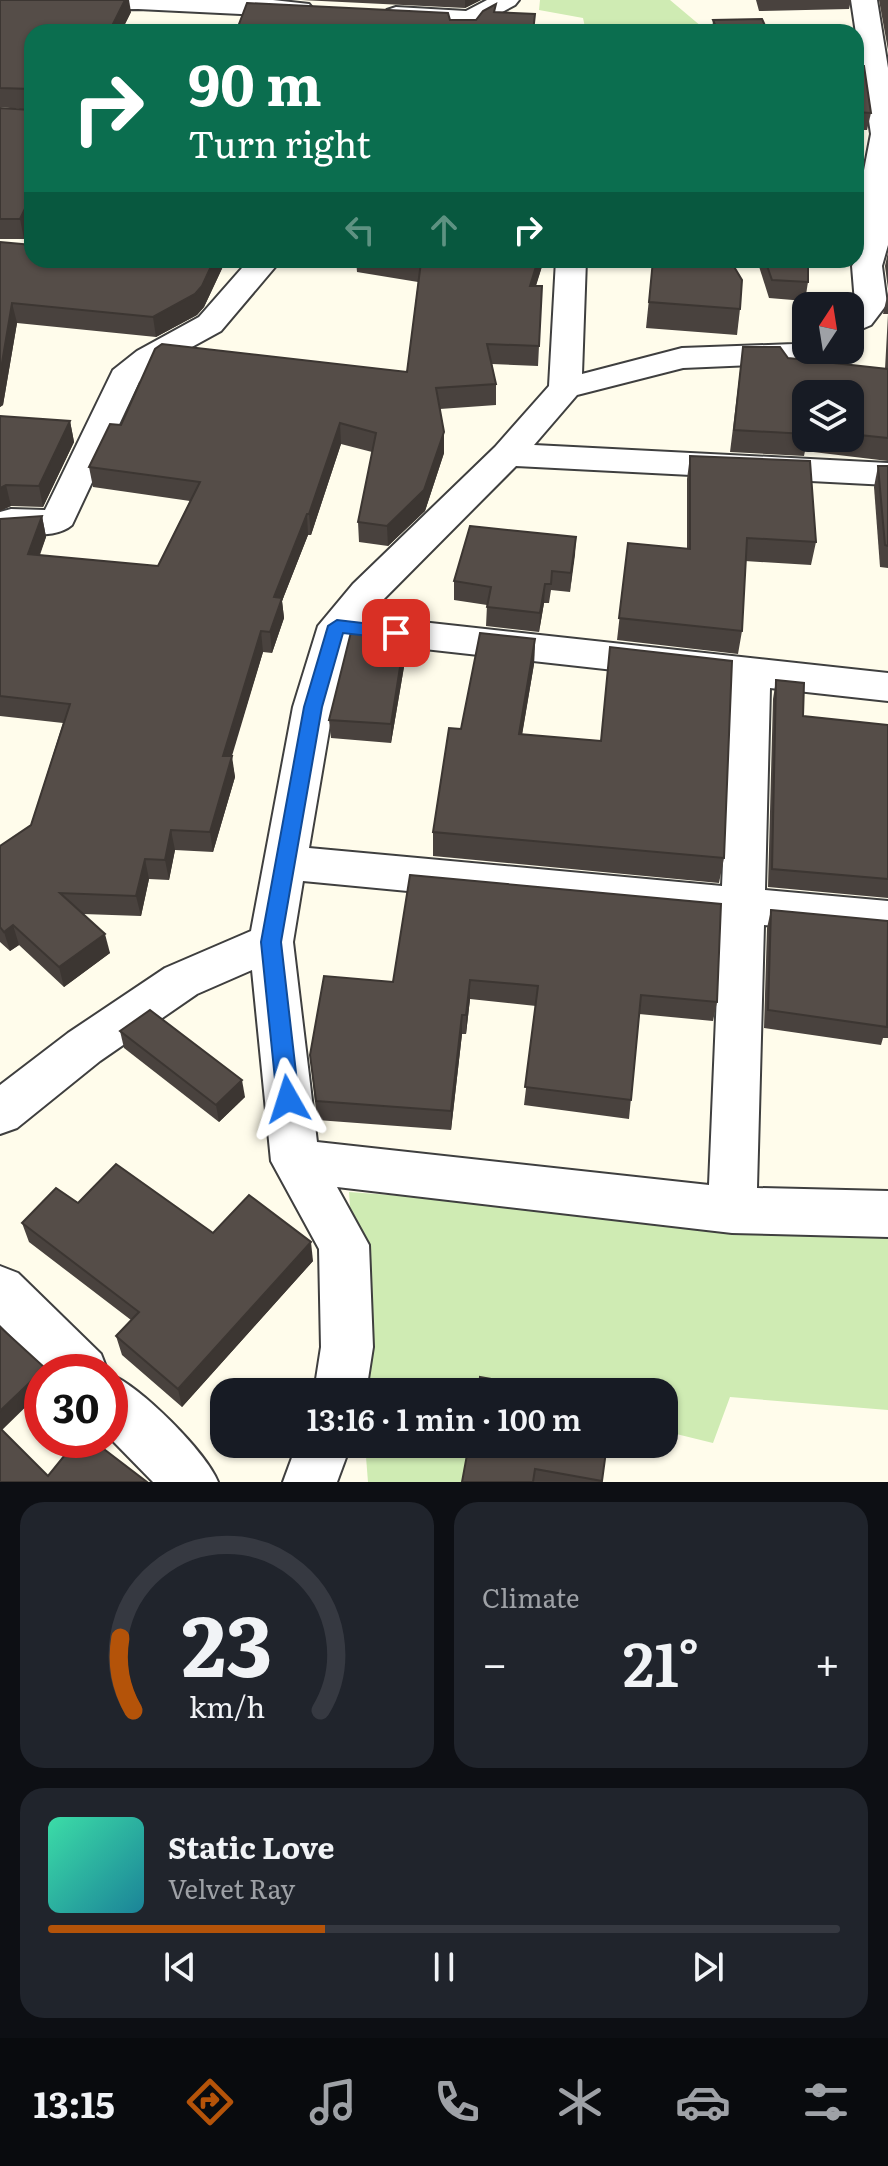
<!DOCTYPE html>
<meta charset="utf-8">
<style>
body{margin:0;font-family:Literata,serif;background:#20242c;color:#f1f3f6;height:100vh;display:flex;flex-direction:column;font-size:30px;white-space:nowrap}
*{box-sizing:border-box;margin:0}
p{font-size:26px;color:#9ea1a6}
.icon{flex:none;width:44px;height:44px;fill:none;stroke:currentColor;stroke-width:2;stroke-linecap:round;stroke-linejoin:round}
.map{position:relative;height:1482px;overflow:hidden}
.sheet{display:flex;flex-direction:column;gap:20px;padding:20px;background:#0d0f14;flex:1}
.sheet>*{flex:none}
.hud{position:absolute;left:24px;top:24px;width:840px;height:244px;border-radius:24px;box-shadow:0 2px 6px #0004;background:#0b6e4f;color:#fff;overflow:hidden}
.needle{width:52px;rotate:12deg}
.buttons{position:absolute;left:792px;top:292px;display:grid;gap:16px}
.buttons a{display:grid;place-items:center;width:72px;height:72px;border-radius:16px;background:#171b24;box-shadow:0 2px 6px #0004;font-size:40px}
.speed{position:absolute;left:24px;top:1354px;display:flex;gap:16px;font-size:40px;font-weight:700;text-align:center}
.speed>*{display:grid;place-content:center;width:104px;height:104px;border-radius:50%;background:#171b24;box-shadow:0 2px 6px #0004;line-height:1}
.speed .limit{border:12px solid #d22;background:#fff;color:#111}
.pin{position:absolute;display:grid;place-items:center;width:68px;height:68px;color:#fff;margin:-34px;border-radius:16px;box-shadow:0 4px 12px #0006}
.me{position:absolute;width:88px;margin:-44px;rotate:354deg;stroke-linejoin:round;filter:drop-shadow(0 0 6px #0008)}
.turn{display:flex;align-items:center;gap:28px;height:168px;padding:0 32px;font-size:36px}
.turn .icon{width:104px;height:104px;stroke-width:2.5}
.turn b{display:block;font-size:56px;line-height:68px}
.lanes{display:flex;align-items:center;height:76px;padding:0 32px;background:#0003;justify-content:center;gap:40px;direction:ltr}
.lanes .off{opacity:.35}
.big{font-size:60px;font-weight:600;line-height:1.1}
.sheet .tile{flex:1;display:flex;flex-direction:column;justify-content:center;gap:12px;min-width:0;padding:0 28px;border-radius:24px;background:#20242c}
.sheet .dial{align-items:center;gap:0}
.dial svg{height:208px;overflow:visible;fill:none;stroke:#363941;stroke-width:7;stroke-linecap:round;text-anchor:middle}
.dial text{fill:#f1f3f6;stroke:none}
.song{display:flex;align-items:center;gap:24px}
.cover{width:96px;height:96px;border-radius:12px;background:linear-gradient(135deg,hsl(160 70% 55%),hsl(190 70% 35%))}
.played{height:8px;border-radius:4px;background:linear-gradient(90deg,#b45309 35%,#363941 35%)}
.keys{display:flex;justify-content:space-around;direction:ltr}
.heat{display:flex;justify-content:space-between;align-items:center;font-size:44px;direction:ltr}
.sheet .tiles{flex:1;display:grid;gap:20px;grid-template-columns:1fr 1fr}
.tile:last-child{grid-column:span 2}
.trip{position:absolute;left:210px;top:1378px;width:468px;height:80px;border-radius:24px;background:#171b24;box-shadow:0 2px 6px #0004;font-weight:600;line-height:80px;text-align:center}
.dock{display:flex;height:128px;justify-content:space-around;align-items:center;background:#090b0e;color:#9ea1a6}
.dock .icon{width:56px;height:56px}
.dock .on{color:#b45309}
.dock b{font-size:36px;color:#f1f3f6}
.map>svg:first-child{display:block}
</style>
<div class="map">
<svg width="888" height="1482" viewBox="0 0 888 1482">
<rect width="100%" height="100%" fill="#fffceb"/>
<!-- green -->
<g fill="#cfebb3">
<polygon points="540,0 670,0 708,32 586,32 583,18 539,10"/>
<polygon points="349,1192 888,1231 888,1410 730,1397 713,1443 664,1431 664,1392 362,1392"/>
<polygon points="365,1444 515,1444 509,1482 368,1482"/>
</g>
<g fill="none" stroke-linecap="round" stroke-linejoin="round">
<!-- street casing -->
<g stroke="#3f3f3f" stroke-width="4">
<g id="street">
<polygon points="0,0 273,0 309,4 313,9 309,14 300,17 138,9 0,10"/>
<polygon points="487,0 519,0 515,5 480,24 476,32 450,32 453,26 396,23 387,20 383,15 387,10 396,7 466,11"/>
<polygon points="851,0 877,0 888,68 888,245 882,266 887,304 871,325 850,334 850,310 855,303 852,266 856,260 860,191 871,134"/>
<path d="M 249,260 L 281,260 L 221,331 L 159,365 L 139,382 L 72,525 C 55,540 22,532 0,538 L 0,512 L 11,509 L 45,510 L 113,370 L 137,351 L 199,317 Z"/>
<path d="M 556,260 L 586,260 L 582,374 L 682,348 L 794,344 L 806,340 L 806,350 L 822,350 L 812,360 L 801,363 L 683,368 L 577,395 L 534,445 L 888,463 L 888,485 L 516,466 L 367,616 L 888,673 L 888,701 L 770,688 L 765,890 L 888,901 L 888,937 L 764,925 L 757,1188 L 888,1191 L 888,1237 L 732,1233 L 337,1187 L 369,1245 L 373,1347 L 366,1392 L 314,1392 L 321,1347 L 319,1249 L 271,1161 L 252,970 L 197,994 L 100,1061 L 17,1128 L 0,1134 L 0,1085 L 68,1033 L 165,968 L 251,931 L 293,707 L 318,626 L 353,584 L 495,447 L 549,386 ZM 352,641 L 731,683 L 722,886 L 309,848 L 333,707 ZM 303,881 L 720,921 L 709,1185 L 317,1142 L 293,942 Z"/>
<polygon points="0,1266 18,1273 101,1354 108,1372 46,1372 0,1325"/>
<path d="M 110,1374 C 141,1387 205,1451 218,1482 L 153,1482 L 110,1438 Z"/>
<polygon points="297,1444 351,1444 337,1482 283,1482"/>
</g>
</g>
<!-- street -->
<use href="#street" fill="#fff" fill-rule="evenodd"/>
</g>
<!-- wall -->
<g fill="#49423e" fill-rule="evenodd">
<polygon points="0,0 131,12 121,32 32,32 32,222 24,239 0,239 0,108 30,110 0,107"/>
<polygon points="301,0 481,0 465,8"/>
<polygon points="756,0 851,0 849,9 759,11"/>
<polygon points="879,0 888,0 888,50"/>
<polygon points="713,20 718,32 712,32"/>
<polygon points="856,66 871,113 867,130 856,130"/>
<polygon points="0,242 32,260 226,260 204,307 197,315 156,337 17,323 3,405 0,407"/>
<polygon points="888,252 888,289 885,266"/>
<polygon points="356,260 544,260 536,286 542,286 538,366 492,364 496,384 496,405 440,409 444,453 425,511 388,546 359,542 358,522 372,452 341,444 311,535 308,535 282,601 284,618 272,653 263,652 231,756 235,777 213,852 175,850 169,880 149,879 141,916 83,914 110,953 64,987 19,945 10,951 0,942 0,846 31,825 63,723 0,716 0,519 42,516 46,537 40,555 158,566 190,501 93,487 89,467 121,425 407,372 418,282 357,272"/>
<polygon points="653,260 740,309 737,335 646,328"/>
<polygon points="757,260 808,260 808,282 805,301 769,298"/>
<path d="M 888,292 L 888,461 L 805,451 L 804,456 L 730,452 L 743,347 L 788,358 L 885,369 L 888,314 L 883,314 ZM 806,394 L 850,394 L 850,438 L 806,438 Z"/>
<polygon points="0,416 70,421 74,442 43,507 11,506 0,511"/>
<polygon points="690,456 816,542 811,565 745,561 742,631 738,654 617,640 628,543 687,549 687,479"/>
<polygon points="878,466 888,466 888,568 880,567 874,487"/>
<polygon points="576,537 570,592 551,590 549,603 544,603 539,632 486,626 487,605 454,600 454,581"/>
<polygon points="535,639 534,664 522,734 724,858 719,883 433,856 433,832 461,729"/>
<polygon points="406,655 391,743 331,738 329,720"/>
<polygon points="776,680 803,716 888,725 888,898 768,887 773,699"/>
<polygon points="410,875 717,1002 713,1021 639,1014 629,1119 524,1105 536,1006 470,999 466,1034 462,1034 451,1130 317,1120 310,1055 393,982"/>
<polygon points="771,910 888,921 888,1038 883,1038 881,1045 764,1028 767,928"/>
<polygon points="120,1031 245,1097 219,1122 124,1048"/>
<polygon points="78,1203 213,1233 313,1261 182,1407 122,1355 116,1336 131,1320 29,1242 22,1223"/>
<polygon points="607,1444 602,1482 462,1482"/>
</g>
<!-- shaded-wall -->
<g fill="#3c3632">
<polygon points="125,0 129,0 131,12 121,32 109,32"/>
<polygon points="465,0 481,0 465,8"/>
<polygon points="32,194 32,222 24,239 20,219"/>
<polygon points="214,260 226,260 204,307 197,315 156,337 153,317"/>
<polygon points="538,260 544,260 529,306 530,286"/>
<polygon points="12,303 17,323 3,405 0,407 0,375"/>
<polygon points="70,421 74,442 43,507 39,486"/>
<polygon points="340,423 341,444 311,535 309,514"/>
<polygon points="444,432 444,453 425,511 388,546 387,526"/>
<polygon points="6,485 11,506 0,511 0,488"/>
<polygon points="307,514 308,535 282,601 284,618 272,653 270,632 274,597"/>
<polygon points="42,516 46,537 32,574 28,554"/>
<polygon points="576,537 575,555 570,592 571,573"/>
<polygon points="545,584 544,603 539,632 540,613"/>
<polygon points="261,631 263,652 226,776 223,756"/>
<polygon points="405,636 406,655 391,743 391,724"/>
<polygon points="535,639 534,664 518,759 519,734"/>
<polygon points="232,756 235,777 213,852 210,832"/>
<polygon points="171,830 175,850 169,880 165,860"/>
<polygon points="145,859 149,879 141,916 136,896"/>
<polygon points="13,925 19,945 10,951 4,932"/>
<polygon points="105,934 110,953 64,987 59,967"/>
<polygon points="470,980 470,999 466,1034 466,1015"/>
<polygon points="462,1015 462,1034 451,1130 451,1111"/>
<polygon points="242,1080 245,1097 219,1122 216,1105"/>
<polygon points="311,1242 313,1261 182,1407 178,1389"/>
<polygon points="45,1368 46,1372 42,1372 42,1391 0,1432 0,1411"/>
</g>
<!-- building -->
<g fill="#554d48" stroke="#3c3632" stroke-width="2">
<polygon points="0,0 125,0 109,32 32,32 32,194 20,219 0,219 0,108 30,110 31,89 0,88"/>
<polygon points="247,3 448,13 450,20 476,20 483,11 496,4 494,12 535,14 533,32 236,32"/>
<polygon points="762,19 768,32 718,32 713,20"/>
<polygon points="856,66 864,66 871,113 856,112"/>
<polygon points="0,242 32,245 32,260 214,260 202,286 195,294 153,317 12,303 0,375"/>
<polygon points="407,260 538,260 530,286 542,286 539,346 487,344 496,384 436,388 444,432 424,490 387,526 358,522 376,433 340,423 309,514 307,514 274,597 282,598 270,632 261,631 223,756 232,756 210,832 171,830 165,860 145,859 136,896 60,893 105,934 59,967 13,925 4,932 0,927 0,846 31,825 70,704 0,696 0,519 42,516 28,554 158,566 200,482 89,467 110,424 121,425 155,349 162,344 407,372 421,262"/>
<polygon points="653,260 730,260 742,280 740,309 649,302"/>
<polygon points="765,260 808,260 808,282 772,280"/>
<polygon points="743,347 780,347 788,358 888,369 888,438 850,434 850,394 806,394 806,434 734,430"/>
<polygon points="0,416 70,421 39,486 6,485 0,488"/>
<polygon points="690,456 810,461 816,542 747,538 742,631 619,618 628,543 690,549"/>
<polygon points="878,466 888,466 888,546 885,545"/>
<polygon points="470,526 576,537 571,573 552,571 551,584 545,584 540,613 487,607 491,587 454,581"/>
<polygon points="351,632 405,636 391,724 329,720"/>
<polygon points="480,633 535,639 519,734 601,741 610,647 732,661 724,858 433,832 449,728 461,729"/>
<polygon points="776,680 804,683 803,716 888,725 888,879 772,869"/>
<polygon points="410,875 721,904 717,1002 641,995 631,1100 525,1087 538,986 470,980 466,1015 462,1015 451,1111 316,1101 310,1055 324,976 393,982"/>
<polygon points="771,910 888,921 887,1027 768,1010"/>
<polygon points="150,1010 242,1080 216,1105 120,1031"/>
<polygon points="116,1164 213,1233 249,1195 311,1242 178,1389 116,1336 139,1312 22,1223 56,1188 78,1203"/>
<polygon points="0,1327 45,1368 0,1411"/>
<polygon points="480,1377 564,1392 478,1392"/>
<polygon points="0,1428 48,1476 77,1440 92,1440 147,1482 0,1482"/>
<polygon points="469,1444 607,1444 602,1481 535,1469 533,1482 462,1482"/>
</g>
<!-- route -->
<polygon fill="#1a73e8" stroke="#114b97" stroke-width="2" points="337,620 396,627 405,633 396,639 343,633 322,707 281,942 299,1099 296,1105 288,1108 280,1105 277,1099 261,942 304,707 328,626"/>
</svg>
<div class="buttons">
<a><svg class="needle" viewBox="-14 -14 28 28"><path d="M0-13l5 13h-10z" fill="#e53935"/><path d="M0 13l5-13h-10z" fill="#9ea1a6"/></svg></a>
<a><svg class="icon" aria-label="layers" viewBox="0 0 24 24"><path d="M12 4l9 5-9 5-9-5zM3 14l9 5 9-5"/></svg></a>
</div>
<div class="speed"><div class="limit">30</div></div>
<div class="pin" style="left:396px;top:633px;background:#d93025"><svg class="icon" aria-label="arrive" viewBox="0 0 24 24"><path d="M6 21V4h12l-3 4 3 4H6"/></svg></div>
<svg class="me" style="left:288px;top:1099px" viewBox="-20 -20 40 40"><path d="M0-17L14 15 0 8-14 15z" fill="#1a73e8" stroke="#fff" stroke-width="4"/></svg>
<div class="trip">13:16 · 1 min · 100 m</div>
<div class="hud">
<div class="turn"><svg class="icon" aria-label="right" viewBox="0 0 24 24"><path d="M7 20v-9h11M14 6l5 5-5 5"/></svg><div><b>90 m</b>Turn right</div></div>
<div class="lanes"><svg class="icon off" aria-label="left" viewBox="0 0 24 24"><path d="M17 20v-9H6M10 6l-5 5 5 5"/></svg><svg class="icon off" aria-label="ahead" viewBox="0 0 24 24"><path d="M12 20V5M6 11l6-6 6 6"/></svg><svg class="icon" aria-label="right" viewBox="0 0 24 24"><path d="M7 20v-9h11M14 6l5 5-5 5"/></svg></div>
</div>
</div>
<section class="sheet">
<div class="tiles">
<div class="tile dial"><svg viewBox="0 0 100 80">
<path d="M14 69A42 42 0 1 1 86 69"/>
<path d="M14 69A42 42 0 0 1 9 41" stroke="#b45309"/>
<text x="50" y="56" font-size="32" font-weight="700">23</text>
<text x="50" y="72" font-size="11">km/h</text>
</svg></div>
<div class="tile"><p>Climate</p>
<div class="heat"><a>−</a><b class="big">21°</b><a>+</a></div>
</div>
<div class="tile">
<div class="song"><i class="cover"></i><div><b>Static Love</b><p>Velvet Ray</p></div></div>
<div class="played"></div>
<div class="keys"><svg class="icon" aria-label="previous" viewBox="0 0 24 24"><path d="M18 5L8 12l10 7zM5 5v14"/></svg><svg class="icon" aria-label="pause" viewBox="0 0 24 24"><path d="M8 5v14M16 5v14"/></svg><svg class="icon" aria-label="next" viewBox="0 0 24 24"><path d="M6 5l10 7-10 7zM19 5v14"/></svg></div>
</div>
</div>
</section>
<nav class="dock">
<b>13:15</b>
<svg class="icon on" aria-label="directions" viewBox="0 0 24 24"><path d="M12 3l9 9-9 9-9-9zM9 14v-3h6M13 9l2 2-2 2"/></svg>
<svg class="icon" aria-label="music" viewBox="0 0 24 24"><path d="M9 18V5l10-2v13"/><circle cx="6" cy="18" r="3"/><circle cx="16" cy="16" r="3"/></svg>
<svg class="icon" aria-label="phone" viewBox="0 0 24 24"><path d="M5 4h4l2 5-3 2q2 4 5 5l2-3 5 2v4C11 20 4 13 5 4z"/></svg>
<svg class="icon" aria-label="climate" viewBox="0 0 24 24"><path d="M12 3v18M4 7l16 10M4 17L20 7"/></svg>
<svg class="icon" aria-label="car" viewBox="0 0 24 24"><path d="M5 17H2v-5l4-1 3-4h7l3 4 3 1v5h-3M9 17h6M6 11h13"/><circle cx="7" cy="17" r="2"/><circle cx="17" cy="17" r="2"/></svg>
<svg class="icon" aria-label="filters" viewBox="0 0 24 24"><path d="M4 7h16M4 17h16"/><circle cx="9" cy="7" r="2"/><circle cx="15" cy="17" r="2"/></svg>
</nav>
